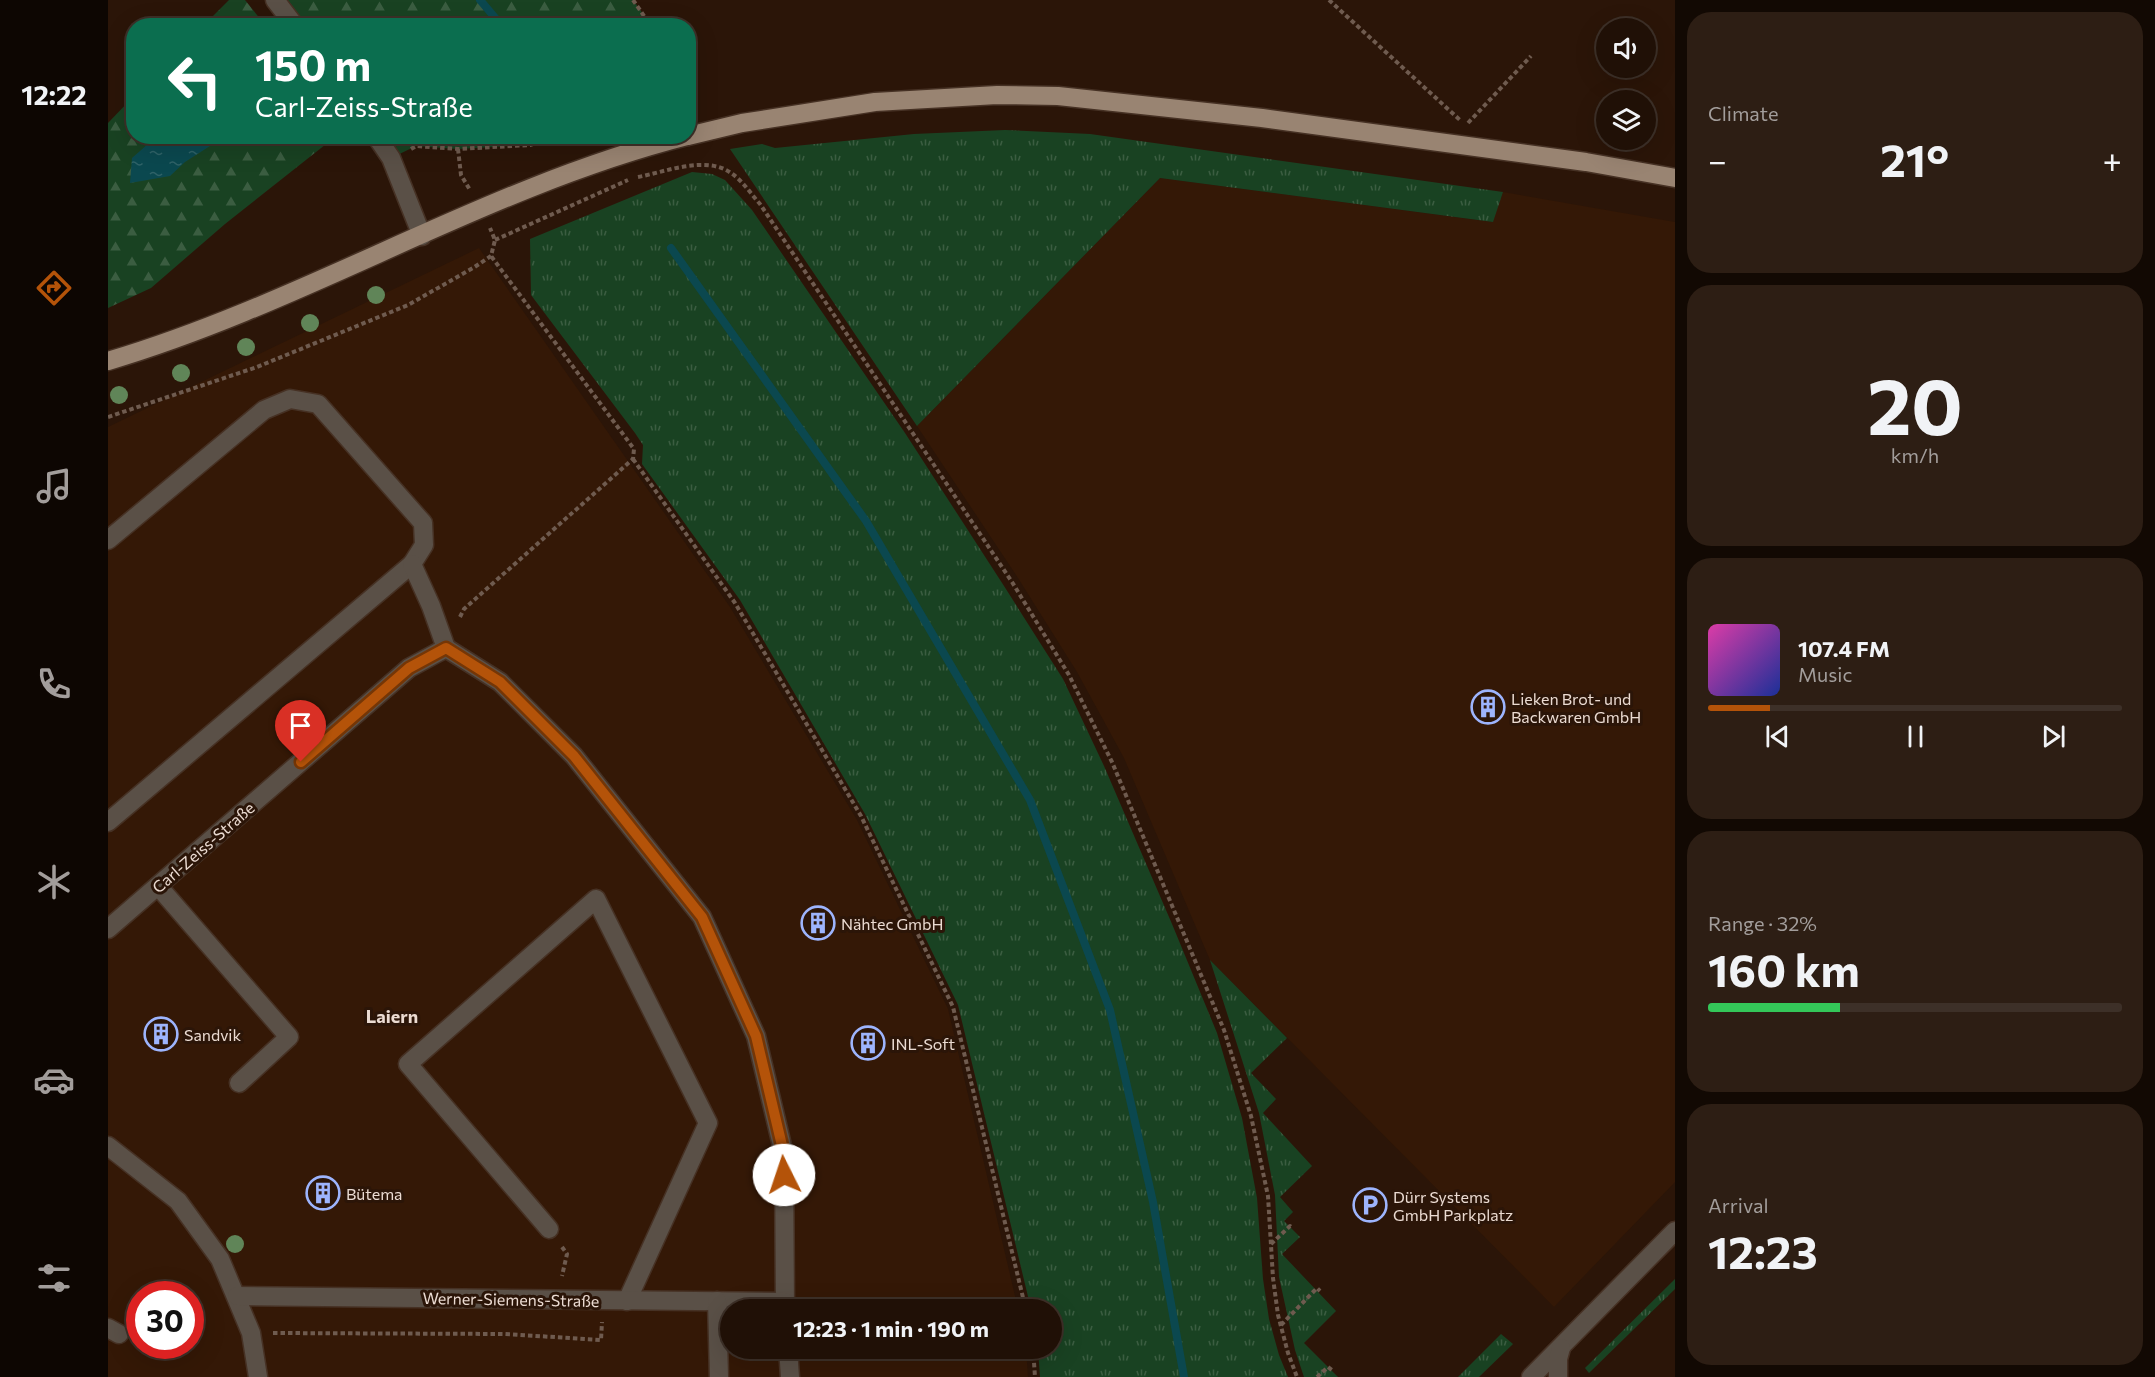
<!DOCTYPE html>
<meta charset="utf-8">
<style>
body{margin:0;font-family:Commissioner,sans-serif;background:#2d1e14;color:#f1f3f6;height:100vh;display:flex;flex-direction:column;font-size:22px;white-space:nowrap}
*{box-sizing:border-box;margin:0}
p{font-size:20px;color:#a29d9b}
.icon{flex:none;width:33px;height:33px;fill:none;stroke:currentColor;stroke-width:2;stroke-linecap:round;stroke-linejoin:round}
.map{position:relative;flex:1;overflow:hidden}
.details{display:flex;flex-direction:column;gap:12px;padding:12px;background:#120903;width:480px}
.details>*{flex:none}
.hud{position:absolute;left:18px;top:18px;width:570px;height:126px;border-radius:24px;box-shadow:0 6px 24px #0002,0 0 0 2px #3d3028;background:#0b6e4f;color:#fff;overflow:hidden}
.tools{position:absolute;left:1488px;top:18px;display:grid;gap:12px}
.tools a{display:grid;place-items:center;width:60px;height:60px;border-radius:50%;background:#201006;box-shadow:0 6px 24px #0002,0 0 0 2px #3d3028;font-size:30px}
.speed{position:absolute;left:18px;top:1281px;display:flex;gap:12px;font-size:30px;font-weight:700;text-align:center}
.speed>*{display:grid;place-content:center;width:78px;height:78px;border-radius:50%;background:#201006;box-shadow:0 6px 24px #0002,0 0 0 2px #3d3028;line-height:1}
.speed .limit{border:9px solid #d22;background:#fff;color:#111}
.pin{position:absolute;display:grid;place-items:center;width:51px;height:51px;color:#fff;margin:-62px -26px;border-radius:50% 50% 50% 0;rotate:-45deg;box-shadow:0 0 6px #0007}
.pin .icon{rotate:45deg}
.me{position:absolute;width:66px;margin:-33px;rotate:356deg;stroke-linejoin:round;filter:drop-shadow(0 0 4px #0008)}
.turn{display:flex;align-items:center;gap:21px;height:126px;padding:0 30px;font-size:27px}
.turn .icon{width:78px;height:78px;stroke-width:2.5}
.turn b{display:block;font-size:42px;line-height:51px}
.big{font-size:45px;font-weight:700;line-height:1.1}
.details .card{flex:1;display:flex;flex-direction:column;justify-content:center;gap:9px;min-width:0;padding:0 21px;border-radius:24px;background:#2d1e14}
.details .dial{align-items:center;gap:0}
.dial b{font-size:78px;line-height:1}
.song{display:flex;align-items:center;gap:18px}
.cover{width:72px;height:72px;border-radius:9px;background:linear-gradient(135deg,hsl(320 70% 55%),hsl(230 70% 35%))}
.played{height:6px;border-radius:3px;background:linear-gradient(90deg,#b45309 15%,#3d3028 15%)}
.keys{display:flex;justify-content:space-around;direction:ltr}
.heat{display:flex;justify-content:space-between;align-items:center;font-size:33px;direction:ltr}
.charge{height:9px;border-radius:4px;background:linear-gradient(90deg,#34c759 32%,#3d3028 0)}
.trip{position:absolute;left:612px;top:1299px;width:342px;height:60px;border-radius:30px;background:#201006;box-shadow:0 6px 24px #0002,0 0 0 2px #3d3028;font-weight:700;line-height:60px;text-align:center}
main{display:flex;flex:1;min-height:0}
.dock{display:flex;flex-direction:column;width:108px;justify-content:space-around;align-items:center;background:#0d0602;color:#a29d9b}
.dock .icon{width:42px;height:42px}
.dock .current{color:#b45309}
.dock b{font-size:27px;color:#f1f3f6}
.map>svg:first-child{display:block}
</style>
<main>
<nav class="dock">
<b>12:22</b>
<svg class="icon current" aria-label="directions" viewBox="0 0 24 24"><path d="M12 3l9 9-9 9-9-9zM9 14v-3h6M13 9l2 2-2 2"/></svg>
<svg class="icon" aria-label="music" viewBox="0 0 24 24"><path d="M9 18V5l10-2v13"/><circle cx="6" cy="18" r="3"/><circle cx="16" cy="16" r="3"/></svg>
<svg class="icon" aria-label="phone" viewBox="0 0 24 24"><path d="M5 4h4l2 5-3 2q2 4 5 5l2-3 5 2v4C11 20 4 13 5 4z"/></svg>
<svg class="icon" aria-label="climate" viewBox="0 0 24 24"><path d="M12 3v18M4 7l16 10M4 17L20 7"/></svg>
<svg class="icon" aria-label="car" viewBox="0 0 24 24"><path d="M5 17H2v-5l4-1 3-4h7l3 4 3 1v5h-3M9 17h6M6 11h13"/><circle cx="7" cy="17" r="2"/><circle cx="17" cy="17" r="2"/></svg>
<svg class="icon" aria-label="filters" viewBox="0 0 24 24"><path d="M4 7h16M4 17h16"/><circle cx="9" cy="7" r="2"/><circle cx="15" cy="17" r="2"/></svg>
</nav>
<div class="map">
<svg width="1567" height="1377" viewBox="0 0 1567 1377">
<defs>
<pattern id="grass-tufts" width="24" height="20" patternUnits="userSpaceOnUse" patternTransform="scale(1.5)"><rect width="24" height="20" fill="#194222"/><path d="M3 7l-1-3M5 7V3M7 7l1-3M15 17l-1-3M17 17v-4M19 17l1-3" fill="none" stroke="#3b5d41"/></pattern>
<pattern id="forest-firs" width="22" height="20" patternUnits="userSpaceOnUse" patternTransform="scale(1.5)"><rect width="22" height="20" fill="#194222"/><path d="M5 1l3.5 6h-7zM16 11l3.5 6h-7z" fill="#3b5d41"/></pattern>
<pattern id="water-ripples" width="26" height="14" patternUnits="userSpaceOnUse" patternTransform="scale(1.5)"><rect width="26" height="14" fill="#0b484f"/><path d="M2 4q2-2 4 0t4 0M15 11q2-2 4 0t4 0" fill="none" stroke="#2f6267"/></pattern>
</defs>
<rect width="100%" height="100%" fill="#2b1508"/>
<!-- built -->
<g fill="#341806" fill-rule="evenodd">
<polygon points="1052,178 1384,222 1395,192 1567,222 1567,1182 1446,1307 1102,960 1016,758 969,672 910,578 809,426"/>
<path d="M 371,248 L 622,607 L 749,820 L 840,1009 L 910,1309 L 622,1310 L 622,1348 L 918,1349 L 920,1377 L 0,1377 L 0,427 ZM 32,1294 L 82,1294 L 82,1346 L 32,1346 Z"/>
</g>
<!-- grass -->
<g fill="url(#grass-tufts)">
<polygon points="897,130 982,134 1395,192 1385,222 1052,178 809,426 622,149 654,144 667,148 806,134"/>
<polygon points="584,172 604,174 617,180 644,210 797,433 896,586 955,679 996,766 1064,924 1109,1033 1134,1118 1149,1198 1155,1279 1161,1319 1171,1355 1180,1377 932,1377 930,1349 944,1348 944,1310 923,1309 850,1005 757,814 632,600 534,464 535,445 527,433 423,295 422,239"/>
<polygon points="1102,960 1179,1038 1143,1073 1168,1099 1155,1113 1204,1166 1172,1197 1185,1212 1176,1221 1192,1237 1174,1254 1228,1311 1196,1343 1230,1377 1196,1377 1187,1350 1171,1277 1167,1195 1151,1113"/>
<polygon points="1567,1279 1567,1289 1481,1373 1477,1368"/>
<polygon points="1393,1334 1405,1344 1371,1377 1350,1377"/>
</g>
<!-- forest -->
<g fill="url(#forest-firs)">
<polygon points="121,0 137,0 157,25 96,25"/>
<polygon points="167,0 525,0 543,25 187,25"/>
<polygon points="25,97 26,136 227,137 117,224 43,288 0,308 0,123"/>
<polygon points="268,137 450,137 422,145 350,149 308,146 283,158"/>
</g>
<!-- water -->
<polygon fill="url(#water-ripples)" points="48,137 48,136 116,137 77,162 62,176 22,183 24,158"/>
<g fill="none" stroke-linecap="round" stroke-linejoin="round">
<!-- stream -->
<g stroke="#0b484f" stroke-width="8">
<polyline points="372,0 394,26"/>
<polyline points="563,248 758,521 922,800 1002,1010 1045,1202 1076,1377"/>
</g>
<!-- minor casing -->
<g stroke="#463124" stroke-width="21">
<g id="minor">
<polyline points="167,0 187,26"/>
<polyline points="268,136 283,158 314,236"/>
<polyline points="0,540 156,410 182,399 210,404 315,523 316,545 304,564 0,822"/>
<polyline points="304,564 323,606 338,648"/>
<polyline points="50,886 181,1037 131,1083"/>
<polyline points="0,929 301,668 338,648 392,682 466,756 594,917 648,1036 676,1154 677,1310"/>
<polyline points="0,1146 70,1201 112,1259 143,1333 150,1377"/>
<polyline points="441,1229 300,1064 488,899 600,1123 519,1301"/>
<polyline points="129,1296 677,1302"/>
<polyline points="609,1301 611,1377"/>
<polyline points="0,1328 11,1334"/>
<polyline points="680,1348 682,1377"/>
<polyline points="1423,1377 1567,1231"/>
<polyline points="1450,1377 1450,1359 1453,1348"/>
</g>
</g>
<!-- major casing -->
<g stroke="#463124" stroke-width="21">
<g id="major">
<polyline points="580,136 634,123 767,102 889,95 950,96 1154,118 1478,162 1567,178"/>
<path d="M 0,361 C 199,302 378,187 579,136"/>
</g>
</g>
<!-- path -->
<g stroke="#6f5b4f" stroke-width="4" stroke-dasharray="4.5 3" stroke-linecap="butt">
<polyline points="525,0 543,26"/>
<polyline points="1221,0 1353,121"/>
<polyline points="1360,123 1423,56"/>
<polyline points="303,149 308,146 350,149 422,145 450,136"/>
<polyline points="350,149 353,175 362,190"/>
<path d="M 530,177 C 557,172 598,155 623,173 C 634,180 643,194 652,204 L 904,582 L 961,675 L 1004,762 L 1116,1030 L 1143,1116 L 1160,1196 L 1165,1278 L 1170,1315 L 1180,1353 L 1189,1377"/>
<polyline points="387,240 520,180"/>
<polyline points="0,417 149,367 300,305 365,268 383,256 387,240 382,228"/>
<polyline points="525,459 627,603 753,816 845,1007 918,1310"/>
<polyline points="352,617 356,609 525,459 526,449 383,256"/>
<polyline points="1163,1244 1182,1226 1183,1227"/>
<polyline points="454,1247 459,1254 454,1276"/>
<polyline points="1173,1325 1209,1288 1212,1291"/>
<polyline points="165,1333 397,1334 493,1340 494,1322"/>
<polyline points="925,1348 927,1377"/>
<polyline points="1209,1377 1220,1367 1224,1370"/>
</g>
<!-- minor -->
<use href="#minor" stroke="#5a5047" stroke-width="18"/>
<!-- major -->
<use href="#major" stroke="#998472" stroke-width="18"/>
</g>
<!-- trees -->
<g fill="#608558">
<circle cx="268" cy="295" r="9"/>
<circle cx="202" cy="323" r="9"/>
<circle cx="138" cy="347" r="9"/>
<circle cx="73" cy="373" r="9"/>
<circle cx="11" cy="395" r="9"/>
<circle cx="127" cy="1244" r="9"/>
</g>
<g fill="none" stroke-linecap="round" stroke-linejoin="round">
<!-- route casing -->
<g stroke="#753606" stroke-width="15">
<polyline id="route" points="193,762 301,668 338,648 392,682 466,756 594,917 648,1036 676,1154 676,1175"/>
</g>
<!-- route -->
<use href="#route" stroke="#b45309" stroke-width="10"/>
</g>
<!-- icons -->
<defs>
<g id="building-ring" transform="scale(1.725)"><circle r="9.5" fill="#2b1508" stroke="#9db4fd" stroke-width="1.5"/><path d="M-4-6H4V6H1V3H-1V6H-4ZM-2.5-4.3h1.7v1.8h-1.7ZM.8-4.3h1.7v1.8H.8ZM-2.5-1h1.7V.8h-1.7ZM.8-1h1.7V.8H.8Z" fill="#9db4fd"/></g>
<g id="parking-ring" transform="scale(1.725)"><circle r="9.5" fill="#2b1508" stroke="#9db4fd" stroke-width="1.5"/><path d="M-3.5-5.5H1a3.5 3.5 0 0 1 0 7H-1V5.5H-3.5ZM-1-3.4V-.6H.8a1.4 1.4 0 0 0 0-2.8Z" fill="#9db4fd"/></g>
</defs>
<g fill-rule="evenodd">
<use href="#building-ring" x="1380" y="707"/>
<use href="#building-ring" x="710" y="923"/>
<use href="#building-ring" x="53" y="1034"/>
<use href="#building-ring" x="760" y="1043"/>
<use href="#building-ring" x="215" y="1193"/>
<use href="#parking-ring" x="1262" y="1205"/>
</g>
<g text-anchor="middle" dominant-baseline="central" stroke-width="6" stroke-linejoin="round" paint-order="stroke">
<!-- poi labels -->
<g font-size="16" fill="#ebdbd2" stroke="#2b1508" text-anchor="start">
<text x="1403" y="698">Lieken Brot- und<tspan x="1403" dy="18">Backwaren GmbH</tspan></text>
<text x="733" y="923">Nähtec GmbH</text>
<text x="76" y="1034">Sandvik</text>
<text x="783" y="1043">INL-Soft</text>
<text x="238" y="1193">Bütema</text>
<text x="1285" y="1196">Dürr Systems<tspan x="1285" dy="18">GmbH Parkplatz</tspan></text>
</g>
<!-- street labels -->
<g font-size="16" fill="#ebdbd2" stroke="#2b1508">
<text transform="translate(95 847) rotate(-41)">Carl-Zeiss-Straße</text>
<text transform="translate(403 1299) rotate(1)">Werner-Siemens-Straße</text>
</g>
<!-- neighbourhood labels -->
<g font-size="18" font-weight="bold" fill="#ebdbd2" stroke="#2b1508">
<text x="284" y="1016">Laiern</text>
</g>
</g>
</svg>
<div class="tools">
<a><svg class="icon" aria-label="sound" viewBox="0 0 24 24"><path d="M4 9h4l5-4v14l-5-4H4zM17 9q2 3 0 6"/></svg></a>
<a><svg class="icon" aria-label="layers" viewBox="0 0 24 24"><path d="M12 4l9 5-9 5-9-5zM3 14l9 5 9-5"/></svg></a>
</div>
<div class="speed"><div class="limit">30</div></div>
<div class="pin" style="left:193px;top:762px;background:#d93025"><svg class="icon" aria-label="arrive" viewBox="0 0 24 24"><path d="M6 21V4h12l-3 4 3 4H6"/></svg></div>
<svg class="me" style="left:676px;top:1175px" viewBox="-20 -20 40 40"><circle r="19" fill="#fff"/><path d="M0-13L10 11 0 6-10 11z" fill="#b45309"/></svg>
<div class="trip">12:23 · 1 min · 190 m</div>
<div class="hud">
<div class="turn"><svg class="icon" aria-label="left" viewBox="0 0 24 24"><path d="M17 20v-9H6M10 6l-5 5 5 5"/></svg><div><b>150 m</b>Carl-Zeiss-Straße</div></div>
</div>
</div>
<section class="details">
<div class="card"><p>Climate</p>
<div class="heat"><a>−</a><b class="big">21°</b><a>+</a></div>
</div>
<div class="card dial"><b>20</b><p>km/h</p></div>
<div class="card">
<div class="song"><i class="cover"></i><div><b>107.4 FM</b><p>Music</p></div></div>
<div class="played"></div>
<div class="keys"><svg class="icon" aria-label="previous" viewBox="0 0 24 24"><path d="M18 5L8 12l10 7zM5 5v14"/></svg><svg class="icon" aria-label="pause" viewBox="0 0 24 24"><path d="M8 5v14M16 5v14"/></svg><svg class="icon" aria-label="next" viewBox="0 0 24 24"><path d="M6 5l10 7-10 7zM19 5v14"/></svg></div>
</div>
<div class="card"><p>Range · 32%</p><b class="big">160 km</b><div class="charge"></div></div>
<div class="card"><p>Arrival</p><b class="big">12:23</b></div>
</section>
</main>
